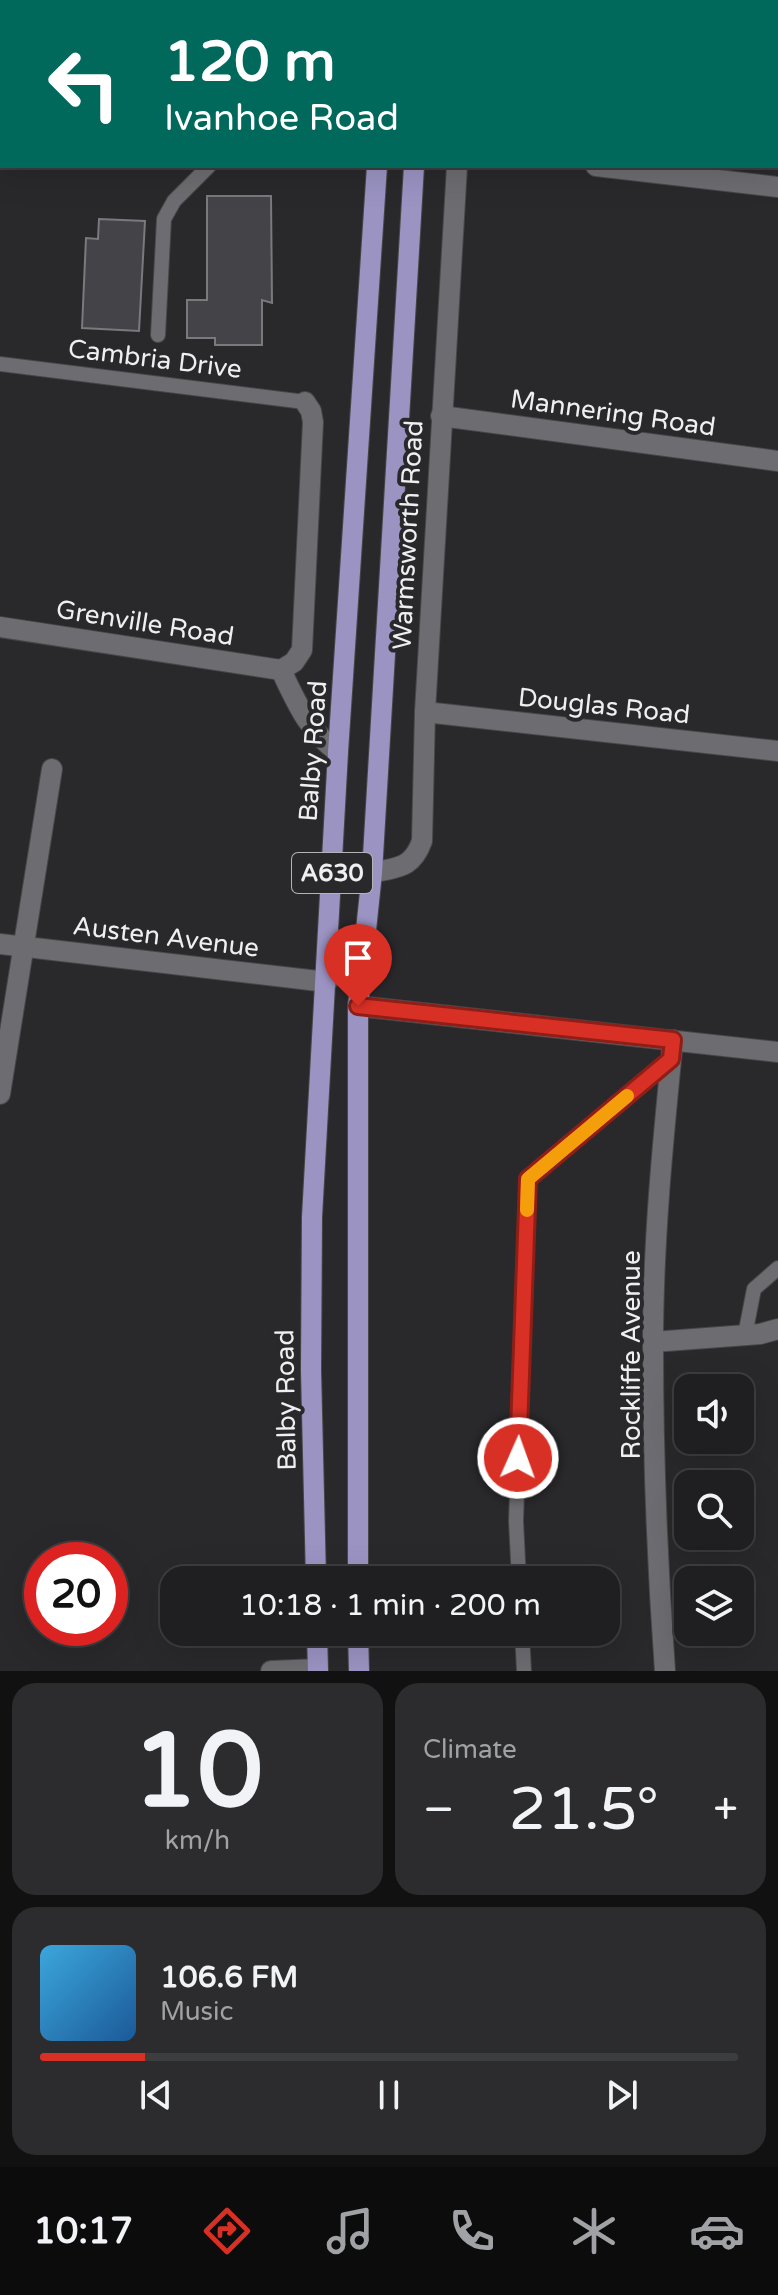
<!DOCTYPE html>
<meta charset="utf-8">
<style>
body{margin:0;font-family:"Varela Round",sans-serif;background:#2c2c2e;color:#f1f3f6;height:100vh;display:flex;flex-direction:column;font-size:30px;white-space:nowrap}
*{box-sizing:border-box;margin:0}
p{font-size:26px;color:#a1a2a5}
.icon{flex:none;width:44px;height:44px;fill:none;stroke:currentColor;stroke-width:2;stroke-linecap:round;stroke-linejoin:round}
.map{position:relative;height:1671px;overflow:hidden}
.drawer{display:flex;flex-direction:column;gap:12px;padding:12px;background:#111112;flex:1}
.drawer>*{flex:none}
.guide{position:absolute;left:0px;top:0px;width:778px;height:168px;box-shadow:0 8px 32px #0002,0 0 0 2px #3c3d3f;background:#00695c;color:#fff;overflow:hidden}
.fabs{position:absolute;left:674px;top:1374px;display:grid;gap:16px}
.fabs a{display:grid;place-items:center;width:80px;height:80px;border-radius:16px;background:#1f1f21;box-shadow:0 8px 32px #0002,0 0 0 2px #3c3d3f;font-size:40px}
.speed{position:absolute;left:24px;top:1542px;display:flex;gap:16px;font-size:40px;font-weight:700;text-align:center}
.speed>*{display:grid;place-content:center;width:104px;height:104px;border-radius:50%;background:#1f1f21;box-shadow:0 8px 32px #0002,0 0 0 2px #3c3d3f;line-height:1}
.speed .limit{border:12px solid #d22;background:#fff;color:#111}
.pin{position:absolute;display:grid;place-items:center;width:68px;height:68px;color:#fff;margin:-82px -34px;border-radius:50% 50% 50% 0;rotate:-45deg;box-shadow:0 0 8px #0007}
.pin .icon{rotate:45deg}
.me{position:absolute;width:88px;margin:-44px;rotate:2deg;stroke-linejoin:round;filter:drop-shadow(0 0 6px #0008)}
.turn{display:flex;align-items:center;gap:28px;height:168px;padding:0 32px;font-size:36px}
.turn .icon{width:104px;height:104px;stroke-width:2.5}
.turn b{display:block;font-size:56px;line-height:68px}
.big{font-size:60px;font-weight:600;line-height:1.1}
.drawer .tile{flex:1;display:flex;flex-direction:column;justify-content:center;gap:12px;min-width:0;padding:0 28px;border-radius:24px;background:#2c2c2e}
.drawer .dial{align-items:center;gap:0}
.dial b{font-size:104px;line-height:1}
.song{display:flex;align-items:center;gap:24px}
.cover{width:96px;height:96px;border-radius:12px;background:linear-gradient(135deg,hsl(200 70% 55%),hsl(210 70% 35%))}
.played{height:8px;border-radius:4px;background:linear-gradient(90deg,#d93025 15%,#3c3d3f 15%)}
.keys{display:flex;justify-content:space-around;direction:ltr}
.heat{display:flex;justify-content:space-between;align-items:center;font-size:44px;direction:ltr}
.drawer .tiles{flex:1;display:grid;gap:12px;grid-template-columns:1fr 1fr}
.tile:last-child{grid-column:span 2}
.trip{position:absolute;left:160px;top:1566px;width:460px;height:80px;border-radius:24px;background:#1f1f21;box-shadow:0 8px 32px #0002,0 0 0 2px #3c3d3f;font-weight:600;line-height:80px;text-align:center}
.tabs{display:flex;height:128px;justify-content:space-around;align-items:center;background:#0c0c0d;color:#a1a2a5}
.tabs .icon{width:56px;height:56px}
.tabs .on{color:#d93025}
.tabs b{font-size:36px;color:#f1f3f6}
.map>svg:first-child{display:block}
</style>
<div class="map">
<svg width="778" height="1671" viewBox="0 0 778 1671">
<rect width="100%" height="100%" fill="#29292c"/>
<!-- building -->
<g fill="#444448" stroke="#7a797d" stroke-width="2">
<polygon points="207,196 271,196 272,303 262,300 262,345 215,345 215,338 187,338 187,300 207,300"/>
<polygon points="99,219 145,221 139,331 82,328 86,238 98,239"/>
</g>
<g fill="none" stroke-linecap="round" stroke-linejoin="round">
<!-- service casing -->
<g stroke="#47474a" stroke-width="16">
<g id="service">
<polyline points="158,335 164,219 174,201 209,166"/>
<polyline points="0,364 305,402"/>
<polyline points="745,1335 754,1289 778,1268"/>
<polyline points="519,1580 516,1521 528,1179 671,1059"/>
<polyline points="522,1632 524,1671"/>
</g>
</g>
<!-- minor casing -->
<g stroke="#47474a" stroke-width="22">
<g id="minor">
<polyline points="25,0 25,2"/>
<polyline points="461,2 461,0"/>
<polyline points="700,2 701,0"/>
<polyline points="596,166 778,187"/>
<path d="M 305,402 L 311,411 L 313,422 L 302,650 L 294,662 L 281,670 C 296,702 309,732 338,752"/>
<polyline points="441,416 778,461"/>
<polyline points="0,627 281,670"/>
<polyline points="425,712 778,751"/>
<path d="M 372,873 C 397,867 412,869 422,841 L 425,712 L 457,166"/>
<polyline points="0,944 327,982"/>
<polyline points="358,1006 778,1052"/>
<polyline points="0,1094 52,769"/>
<polyline points="653,1342 760,1334 778,1329"/>
<polyline points="271,1671 318,1669"/>
<path d="M 665,1671 C 657,1562 653,1452 653,1343 C 653,1242 663,1140 673,1040"/>
</g>
</g>
<!-- primary casing -->
<g stroke="#47474a" stroke-width="22">
<g id="primary">
<polyline points="389,2 389,0"/>
<polyline points="427,2 427,0"/>
<polyline points="316,1580 311,1370 312,1217 338,752 377,166"/>
<polyline points="358,1580 358,1006 372,873 414,166"/>
<polyline points="317,1632 318,1671"/>
<polyline points="358,1632 359,1671"/>
</g>
</g>
<!-- service -->
<use href="#service" stroke="#6d6c70" stroke-width="14"/>
<!-- minor -->
<use href="#minor" stroke="#6d6c70" stroke-width="20"/>
<!-- primary -->
<use href="#primary" stroke="#9b94c3" stroke-width="20"/>
</g>
<g fill="none" stroke-linecap="round" stroke-linejoin="round">
<!-- route casing -->
<g stroke="#8d1f18" stroke-width="20">
<polyline id="route" points="358,1006 673,1040 671,1059 528,1179 518,1458"/>
</g>
<!-- route -->
<use href="#route" stroke="#d93025" stroke-width="14"/>
<!-- slow -->
<polyline stroke="#f59e0b" stroke-width="14" points="527,1210 528,1179 627,1096"/>
</g>
<g text-anchor="middle" dominant-baseline="central" stroke-width="8" stroke-linejoin="round" paint-order="stroke">
<!-- shield labels -->
<rect fill="#29292c" stroke="#b4b4b6" stroke-width="2" x="292" y="853" width="80" height="40" rx="6"/>
<g font-size="24" font-weight="bold" fill="#efeff1">
<text x="332" y="873">A630</text>
</g>
<!-- street labels -->
<g font-size="26" fill="#efeff1" stroke="#29292c">
<text transform="translate(155 359) rotate(7)">Cambria Drive</text>
<text transform="translate(613 413) rotate(8)">Mannering Road</text>
<text transform="translate(408 535) rotate(-87)">Warmsworth Road</text>
<text transform="translate(145 623) rotate(9)">Grenville Road</text>
<text transform="translate(604 706) rotate(6)">Douglas Road</text>
<text transform="translate(313 751) rotate(-86)">Balby Road</text>
<text transform="translate(166 937) rotate(7)">Austen Avenue</text>
<text transform="translate(631 1355) rotate(-90)">Rockliffe Avenue</text>
<text transform="translate(286 1400) rotate(-91)">Balby Road</text>
</g>
</g>
</svg>
<div class="fabs">
<a><svg class="icon" aria-label="sound" viewBox="0 0 24 24"><path d="M4 9h4l5-4v14l-5-4H4zM17 9q2 3 0 6"/></svg></a>
<a><svg class="icon" aria-label="search" viewBox="0 0 24 24"><circle cx="10" cy="10" r="6"/><path d="M15 15l6 6"/></svg></a>
<a><svg class="icon" aria-label="layers" viewBox="0 0 24 24"><path d="M12 4l9 5-9 5-9-5zM3 14l9 5 9-5"/></svg></a>
</div>
<div class="speed"><div class="limit">20</div></div>
<div class="pin" style="left:358px;top:1006px;background:#d93025"><svg class="icon" aria-label="arrive" viewBox="0 0 24 24"><path d="M6 21V4h12l-3 4 3 4H6"/></svg></div>
<svg class="me" style="left:518px;top:1458px" viewBox="-20 -20 40 40"><circle r="17" fill="#d93025" stroke="#fff" stroke-width="3"/><path d="M0-11L8 9 0 5-8 9z" fill="#fff"/></svg>
<div class="trip">10:18 · 1 min · 200 m</div>
<div class="guide">
<div class="turn"><svg class="icon" aria-label="left" viewBox="0 0 24 24"><path d="M17 20v-9H6M10 6l-5 5 5 5"/></svg><div><b>120 m</b>Ivanhoe Road</div></div>
</div>
</div>
<section class="drawer">
<div class="tiles">
<div class="tile dial"><b>10</b><p>km/h</p></div>
<div class="tile"><p>Climate</p>
<div class="heat"><a>−</a><b class="big">21.5°</b><a>+</a></div>
</div>
<div class="tile">
<div class="song"><i class="cover"></i><div><b>106.6 FM</b><p>Music</p></div></div>
<div class="played"></div>
<div class="keys"><svg class="icon" aria-label="previous" viewBox="0 0 24 24"><path d="M18 5L8 12l10 7zM5 5v14"/></svg><svg class="icon" aria-label="pause" viewBox="0 0 24 24"><path d="M8 5v14M16 5v14"/></svg><svg class="icon" aria-label="next" viewBox="0 0 24 24"><path d="M6 5l10 7-10 7zM19 5v14"/></svg></div>
</div>
</div>
</section>
<nav class="tabs">
<b>10:17</b>
<svg class="icon on" aria-label="directions" viewBox="0 0 24 24"><path d="M12 3l9 9-9 9-9-9zM9 14v-3h6M13 9l2 2-2 2"/></svg>
<svg class="icon" aria-label="music" viewBox="0 0 24 24"><path d="M9 18V5l10-2v13"/><circle cx="6" cy="18" r="3"/><circle cx="16" cy="16" r="3"/></svg>
<svg class="icon" aria-label="phone" viewBox="0 0 24 24"><path d="M5 4h4l2 5-3 2q2 4 5 5l2-3 5 2v4C11 20 4 13 5 4z"/></svg>
<svg class="icon" aria-label="climate" viewBox="0 0 24 24"><path d="M12 3v18M4 7l16 10M4 17L20 7"/></svg>
<svg class="icon" aria-label="car" viewBox="0 0 24 24"><path d="M5 17H2v-5l4-1 3-4h7l3 4 3 1v5h-3M9 17h6M6 11h13"/><circle cx="7" cy="17" r="2"/><circle cx="17" cy="17" r="2"/></svg>
</nav>
